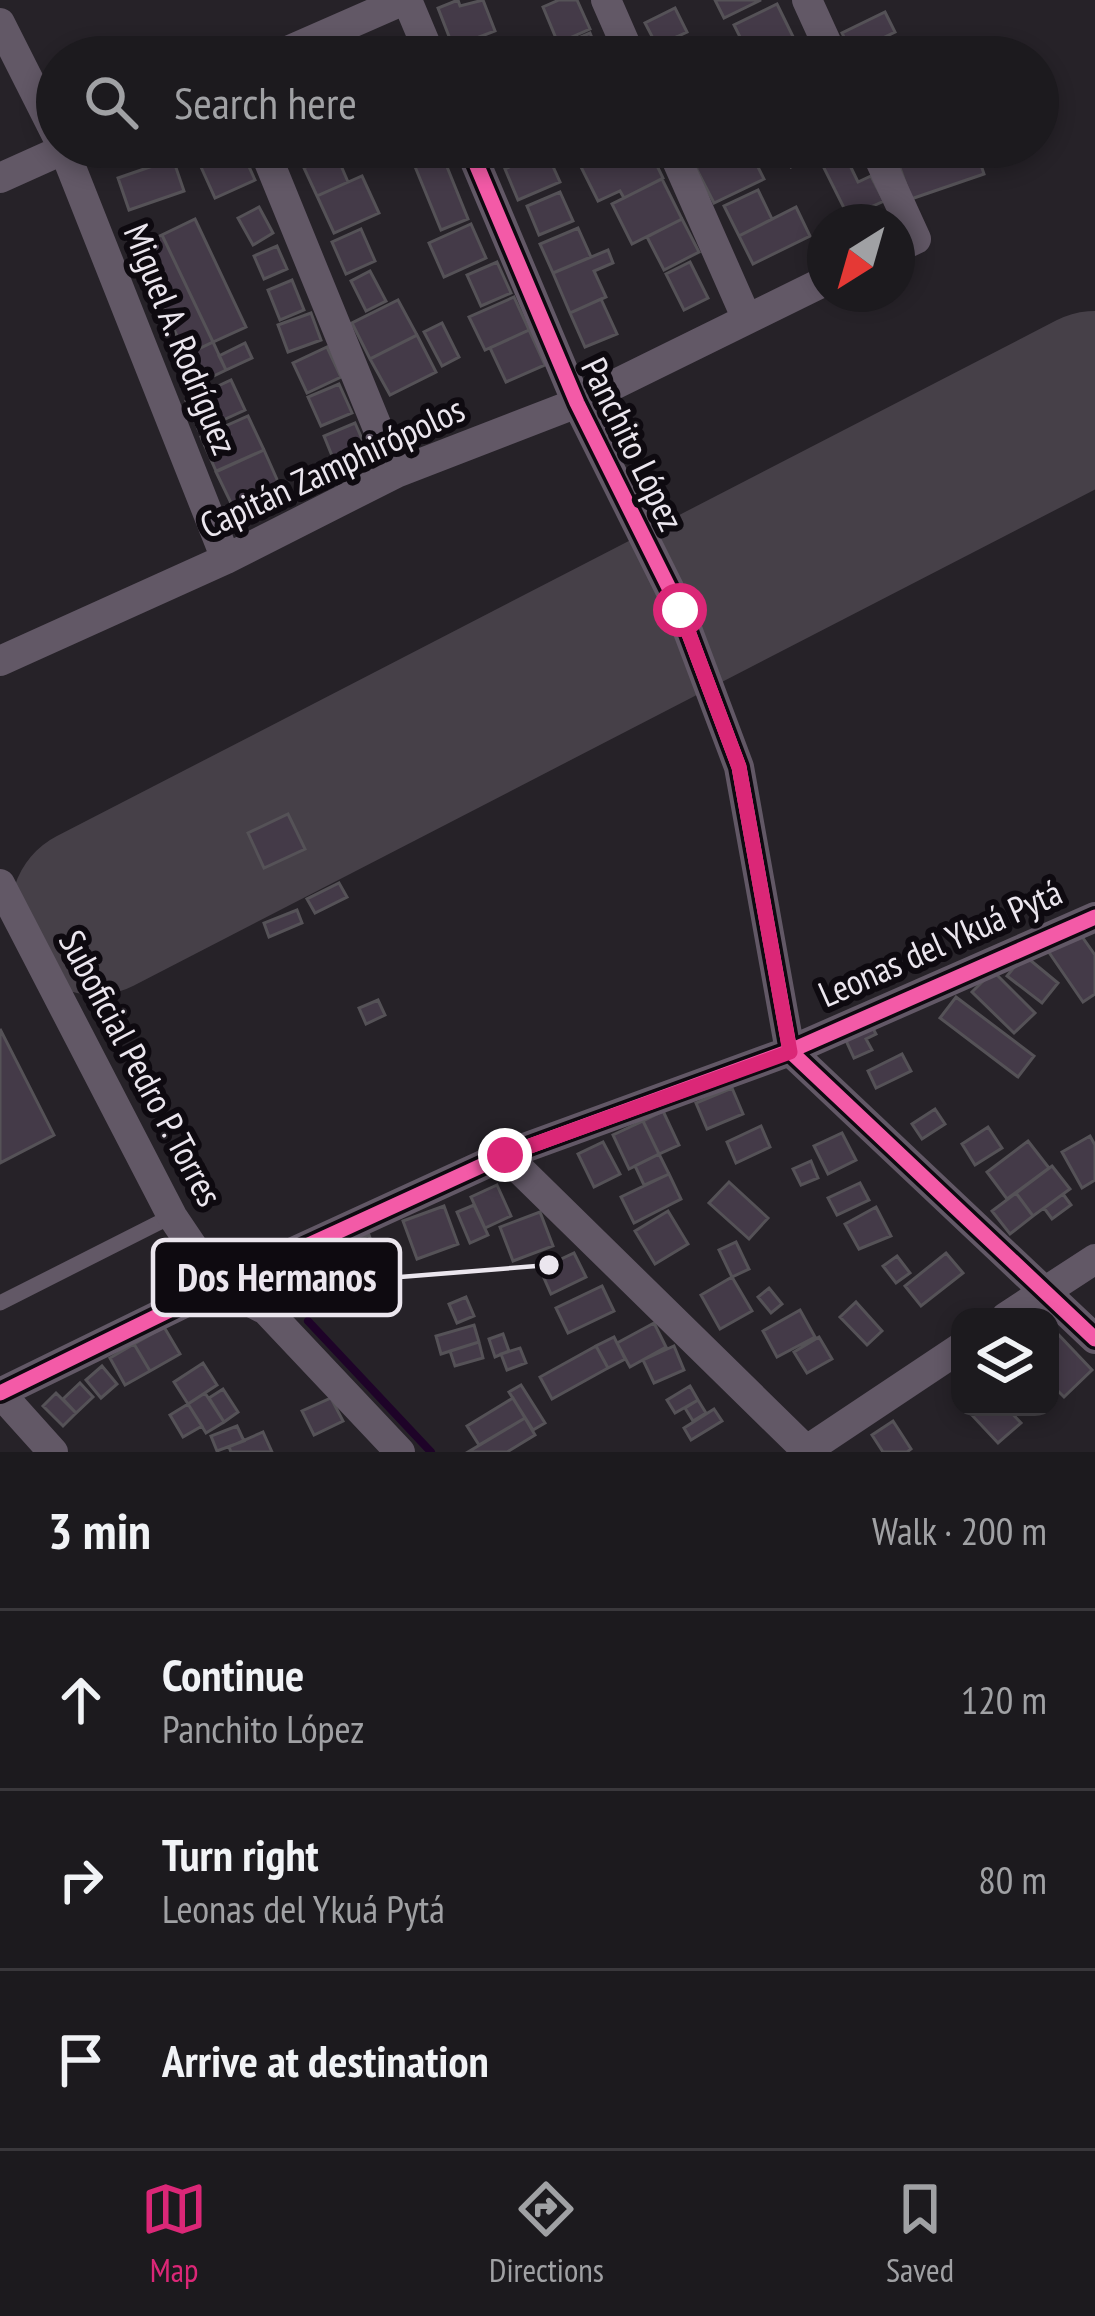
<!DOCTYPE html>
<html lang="en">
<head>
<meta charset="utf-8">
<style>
  body { margin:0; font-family:"PT Sans Narrow",sans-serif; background:#252327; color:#f1f3f6 }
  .controls { position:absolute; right:36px; bottom:36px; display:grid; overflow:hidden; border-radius:24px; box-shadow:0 6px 18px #0003 }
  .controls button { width:108px; height:108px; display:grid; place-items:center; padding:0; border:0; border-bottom:3px solid #3a383c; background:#1c1a1e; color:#f1f3f6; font:60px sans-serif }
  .compass { position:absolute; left:807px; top:204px; width:108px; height:108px; border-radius:50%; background:#1c1a1e; box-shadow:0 6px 18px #0003; rotate:217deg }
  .stop { position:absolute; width:36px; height:36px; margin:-27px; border:9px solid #db2777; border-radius:50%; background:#fff }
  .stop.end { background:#db2777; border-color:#fff; box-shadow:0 3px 12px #0008 }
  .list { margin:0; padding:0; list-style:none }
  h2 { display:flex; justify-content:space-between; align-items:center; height:156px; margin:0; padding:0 48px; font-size:51px }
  h2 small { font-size:39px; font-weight:400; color:#a0a1a4 }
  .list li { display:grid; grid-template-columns:78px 1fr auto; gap:36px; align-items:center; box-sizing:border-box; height:180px; padding:0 48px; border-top:3px solid #3a383c }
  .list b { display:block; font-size:45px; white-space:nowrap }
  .list p { margin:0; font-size:39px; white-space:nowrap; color:#a0a1a4 }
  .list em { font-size:39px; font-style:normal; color:#a0a1a4 }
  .icon { flex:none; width:66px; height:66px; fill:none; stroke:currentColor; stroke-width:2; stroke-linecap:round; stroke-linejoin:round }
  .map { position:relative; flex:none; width:1095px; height:1452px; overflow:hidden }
  .search { position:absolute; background:#1c1a1e; box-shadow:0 6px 18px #0003; left:36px; right:36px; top:36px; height:132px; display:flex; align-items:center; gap:30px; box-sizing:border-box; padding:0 42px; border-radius:66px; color:#a0a1a4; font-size:45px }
  .sheet { height:696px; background:#1c1a1e }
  nav { display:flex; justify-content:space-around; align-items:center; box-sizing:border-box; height:168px; border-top:3px solid #3a383c; background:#1c1a1e; font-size:33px; color:#a0a1a4 }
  nav a { display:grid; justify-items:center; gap:6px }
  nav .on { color:#db2777 }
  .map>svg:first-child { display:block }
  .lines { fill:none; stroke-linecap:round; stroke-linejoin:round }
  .stream { stroke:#1e0328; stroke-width:8 }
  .runway { stroke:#464048; stroke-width:168 }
  .building { fill:#443a48; stroke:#555257; stroke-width:3 }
  .lane { stroke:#625866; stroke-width:15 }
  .street { stroke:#625866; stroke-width:30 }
  .cycleway-casing { stroke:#0e0a10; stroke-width:22 }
  .cycleway { stroke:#f35aa7; stroke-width:15 }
  .route { stroke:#db2777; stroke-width:15 }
  .labels { text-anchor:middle; stroke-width:12; stroke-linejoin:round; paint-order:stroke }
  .street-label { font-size:36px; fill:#ebe6ee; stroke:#0e0a10 }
  .leader { fill:none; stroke:#ebe6ee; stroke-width:4.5 }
  .callout-dot { fill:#ebe6ee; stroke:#0e0a10; stroke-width:4.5 }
  .callout { fill:#0e0a10; stroke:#ebe6ee; stroke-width:4.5 }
  .callout-label { font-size:39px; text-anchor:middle; font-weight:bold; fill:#ebe6ee }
</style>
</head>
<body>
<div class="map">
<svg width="1095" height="1452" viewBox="0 0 1095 1452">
  <rect width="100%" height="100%" fill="#262228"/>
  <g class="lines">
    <path class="stream" d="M308 1321 431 1452"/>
    <path class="runway" d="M95 911 1095 395"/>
  </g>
  <path class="building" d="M458 0 460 6 483 0 495 31 474 39 476 45 488 41 495 57H457L438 8Z
    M559 0H577L590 29 558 43 543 7Z
    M715 0H761L724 18Z
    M777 4 803 57H750L734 25Z
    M675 8 687 32 657 46 645 23Z
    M885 12 895 32 852 53 842 33Z
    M590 33 600 57H540L539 55Z
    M676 37 681 48 698 39 707 57H641Z
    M393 39 400 57H360L358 53Z
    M192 147H240L255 180 215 198Z
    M294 147H331L300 160Z
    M407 147H439L468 219 441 230Z
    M499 147H522L525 154 506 162Z
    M571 147H648L663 178 624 198 620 191 598 201Z
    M686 147H737L696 168Z
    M737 147H748L764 179 714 203 696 168Z
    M781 147H831L791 167Z
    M952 147H975L984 174 911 199 899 165Z
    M546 151 560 182 518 200 505 169Z
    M843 151 858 182 871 176 884 201 871 207 876 217 867 222H851L821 162Z
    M336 154 348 182 317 196 304 168Z
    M173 159 184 191 129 210 118 178Z
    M362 176 379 213 334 233 317 196Z
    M662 179 682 219 632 244 612 204Z
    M758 190 772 219 739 236 724 206Z
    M560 192 573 221 539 235 527 206Z
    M259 207 273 233 253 245 238 218Z
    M796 207 810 236 753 264 739 236Z
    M195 219 246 327 213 342 162 235Z
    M682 219 699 252 664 270 647 237Z
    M471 224 486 258 444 277 429 243Z
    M578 228 591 257 553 273 540 244Z
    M361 229 375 261 346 274 332 242Z
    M162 235 213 342 186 355 135 247Z
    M277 246 287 269 264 279 254 256Z
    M608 250 613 263 594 271 606 297 570 313 553 273Z
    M497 262 511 293 481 306 467 275Z
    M690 262 708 298 684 310 666 274Z
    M370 271 386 301 366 311 351 281Z
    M292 280 304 310 280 320 268 290Z
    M514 297 529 330 485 350 469 317Z
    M601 299 617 334 585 347 570 313Z
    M398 300 417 335 370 359 352 323Z
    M311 313 321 340 288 352 278 325Z
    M442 323 459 357 442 366 424 332Z
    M529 330 545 365 506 382 490 348Z
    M417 335 436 372 390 395 370 359Z
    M213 342 226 370 199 383 186 355Z
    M245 343 252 358 226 370 219 356Z
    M327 347 341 377 307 393 293 363Z
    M231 380 245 410 199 431 186 401Z
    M339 384 352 413 321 426 308 397Z
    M248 416 264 450 216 471 201 437Z
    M355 423 369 455 337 468 324 436Z
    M264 450 279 484 232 505 216 472Z
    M288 814 305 849 264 868 248 833Z
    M339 883 347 897 315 913 307 899Z
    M297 910 302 923 269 937 264 923Z
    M1078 931 1095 955V994L1083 1002 1048 951Z
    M1024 955 1058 983 1042 1003 1007 976Z
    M993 971 1035 1013 1014 1033 972 992Z
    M956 997 1034 1056 1018 1077 940 1018Z
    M378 1000 385 1015 366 1024 359 1008Z
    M869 1021 876 1034 866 1039 872 1050 854 1058 843 1034Z
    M0 1029 54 1135 0 1163Z
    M902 1054 911 1071 876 1088 868 1071Z
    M732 1088 743 1114 707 1129 696 1103Z
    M935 1109 945 1124 922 1139 912 1124Z
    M663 1111 679 1145 659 1154 643 1121Z
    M643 1121 659 1154 629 1169 613 1135Z
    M761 1126 770 1147 736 1163 727 1142Z
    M988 1127 1002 1148 975 1165 962 1144Z
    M842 1133 856 1160 828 1174 814 1146Z
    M1090 1136 1095 1145V1180L1082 1188 1062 1152Z
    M1028 1141 1049 1168 1007 1199 987 1172Z
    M603 1142 620 1174 594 1187 578 1154Z
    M659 1154 669 1174 644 1185 635 1166Z
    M811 1161 818 1178 801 1185 793 1169Z
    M1052 1166 1070 1189 1033 1216 1016 1193Z
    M669 1174 681 1199 634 1223 621 1197Z
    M729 1182 768 1218 749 1239 709 1203Z
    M860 1183 869 1200 837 1215 828 1198Z
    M497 1185 511 1216 485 1228 471 1197Z
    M1016 1193 1033 1216 1010 1234 992 1211Z
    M1063 1194 1071 1205 1052 1219 1044 1208Z
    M474 1205 488 1235 470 1243 457 1212Z
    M444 1206 458 1244 417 1259 403 1221Z
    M876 1207 891 1236 859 1249 845 1224Z
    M668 1211 688 1244 655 1264 635 1231Z
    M540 1212 553 1246 513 1261 500 1227Z
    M369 1235 377 1258 339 1271 332 1247Z
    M736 1242 749 1269 732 1277 719 1250Z
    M574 1253 586 1277 551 1294 540 1269Z
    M946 1253 963 1273 921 1306 905 1286Z
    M897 1256 910 1273 896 1283 883 1266Z
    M732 1277 752 1311 720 1329 701 1295Z
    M602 1286 614 1311 568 1333 556 1308Z
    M769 1288 782 1304 771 1313 758 1297Z
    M466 1297 474 1316 457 1323 449 1304Z
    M856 1302 882 1331 867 1345 840 1317Z
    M800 1310 815 1337 777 1357 763 1331Z
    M654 1323 666 1347 630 1367 617 1343Z
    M474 1325 479 1342 441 1354 436 1336Z
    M164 1327 180 1354 150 1371 134 1344Z
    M1056 1332 1092 1370 1064 1397 1050 1383V1338Z
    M503 1334 509 1351 495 1357 489 1339Z
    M614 1337 625 1359 608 1368 596 1346Z
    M819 1337 832 1359 807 1373 794 1352Z
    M479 1342 483 1358 455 1366 450 1351Z
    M134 1344 150 1371 125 1385 110 1358Z
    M596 1346 608 1368 552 1399 540 1377Z
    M674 1346 684 1370 654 1383 643 1360Z
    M520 1348 526 1363 507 1370 501 1354Z
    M203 1363 217 1385 188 1404 174 1382Z
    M102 1366 117 1384 101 1398 86 1380Z
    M80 1383 93 1397 76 1413 63 1399Z
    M521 1385 545 1423 533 1430 509 1392Z
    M690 1386 698 1400 675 1413 667 1400Z
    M223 1389 238 1412 224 1422 209 1398Z
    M56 1393 76 1413 63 1426 43 1406Z
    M205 1393 224 1422 206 1433 188 1404Z
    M331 1398 343 1421 314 1435 302 1411Z
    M513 1398 525 1418 479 1445 467 1426Z
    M698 1400 706 1413 693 1421 685 1408Z
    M188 1404 202 1426 183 1437 170 1415Z
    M975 1407H1006L1021 1423 998 1443 969 1412Z
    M714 1409 722 1421 691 1440 684 1428Z
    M525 1418 535 1435 507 1452H468Z
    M893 1421 911 1449 907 1452H883L872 1435Z
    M237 1426 244 1441 217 1451 211 1436Z
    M263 1432 272 1452H231L229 1447Z"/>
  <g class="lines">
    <path class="lane" d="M0 1303 172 1216"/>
    <path class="street" d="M407 0 431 57
      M606 0 631 57
      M807 0 833 57
      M0 23 57 136
      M274 57 404 0
      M63 147 226 559
      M263 147 396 473
      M469 147 577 403 680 610 739 767 790 1051 1095 1339
      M671 147 746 317
      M874 147 916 239 897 248
      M0 178 69 147
      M0 661 226 559 396 473 577 403 825 281
      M0 884 172 1216 219 1286 266 1310 400 1452
      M505 1155 808 1452
      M1006 1317 1095 1259
      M0 1393 219 1286 505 1155 790 1051 1095 917
      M0 1393 53 1452
      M804 1452 960 1348"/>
    <defs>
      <path id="cycleway" d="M469 147 577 403 680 610 739 767 790 1051 1095 1339
        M0 1393 219 1286 505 1155 790 1051 1095 917"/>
    </defs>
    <use href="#cycleway" class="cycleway-casing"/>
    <use href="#cycleway" class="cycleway"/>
  </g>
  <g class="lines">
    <path class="route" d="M505 1155 790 1052 739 767 680 610"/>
  </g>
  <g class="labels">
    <g class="street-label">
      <text transform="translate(181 339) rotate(68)" y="13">Miguel A. Rodríguez</text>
      <text transform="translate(633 444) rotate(64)" y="13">Panchito López</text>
      <text transform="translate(332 467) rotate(-25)" y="13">Capitán Zamphirópolos</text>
      <text transform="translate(940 943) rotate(-24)" y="13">Leonas del Ykuá Pytá</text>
      <text transform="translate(141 1068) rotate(62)" y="13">Suboficial Pedro P. Torres</text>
    </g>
  </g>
  <path class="leader" d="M549 1265L400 1277"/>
  <circle class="callout-dot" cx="549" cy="1265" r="12"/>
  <rect class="callout" x="153" y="1240" width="247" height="75" rx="12"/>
  <g class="callout-label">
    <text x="277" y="1291">Dos Hermanos</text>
  </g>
</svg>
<div class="controls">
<button><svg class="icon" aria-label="layers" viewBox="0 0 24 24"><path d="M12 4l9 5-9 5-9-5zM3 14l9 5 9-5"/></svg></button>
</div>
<svg class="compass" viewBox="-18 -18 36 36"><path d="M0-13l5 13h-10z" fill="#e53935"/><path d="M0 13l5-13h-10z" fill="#a0a1a4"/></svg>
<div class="stop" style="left:680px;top:610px"></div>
<div class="stop end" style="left:505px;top:1155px"></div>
<div class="search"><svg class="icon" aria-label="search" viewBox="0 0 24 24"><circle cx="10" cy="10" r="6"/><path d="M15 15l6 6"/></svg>Search here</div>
</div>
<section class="sheet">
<h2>3 min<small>Walk · 200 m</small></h2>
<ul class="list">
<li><svg class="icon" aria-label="ahead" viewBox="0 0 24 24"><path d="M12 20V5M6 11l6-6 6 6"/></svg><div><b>Continue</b><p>Panchito López</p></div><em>120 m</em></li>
<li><svg class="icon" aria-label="right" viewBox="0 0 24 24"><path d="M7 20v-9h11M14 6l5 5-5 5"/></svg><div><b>Turn right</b><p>Leonas del Ykuá Pytá</p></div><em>80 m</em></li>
<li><svg class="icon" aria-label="arrive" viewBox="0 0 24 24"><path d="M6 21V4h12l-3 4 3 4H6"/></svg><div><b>Arrive at destination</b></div></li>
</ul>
</section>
<nav>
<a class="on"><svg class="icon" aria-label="map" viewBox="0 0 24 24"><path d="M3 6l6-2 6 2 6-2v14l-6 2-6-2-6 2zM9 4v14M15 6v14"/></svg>Map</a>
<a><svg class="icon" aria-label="directions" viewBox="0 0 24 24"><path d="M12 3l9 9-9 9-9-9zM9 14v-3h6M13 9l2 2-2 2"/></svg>Directions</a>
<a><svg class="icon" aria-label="saved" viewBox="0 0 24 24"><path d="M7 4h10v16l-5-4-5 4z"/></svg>Saved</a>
</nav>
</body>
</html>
